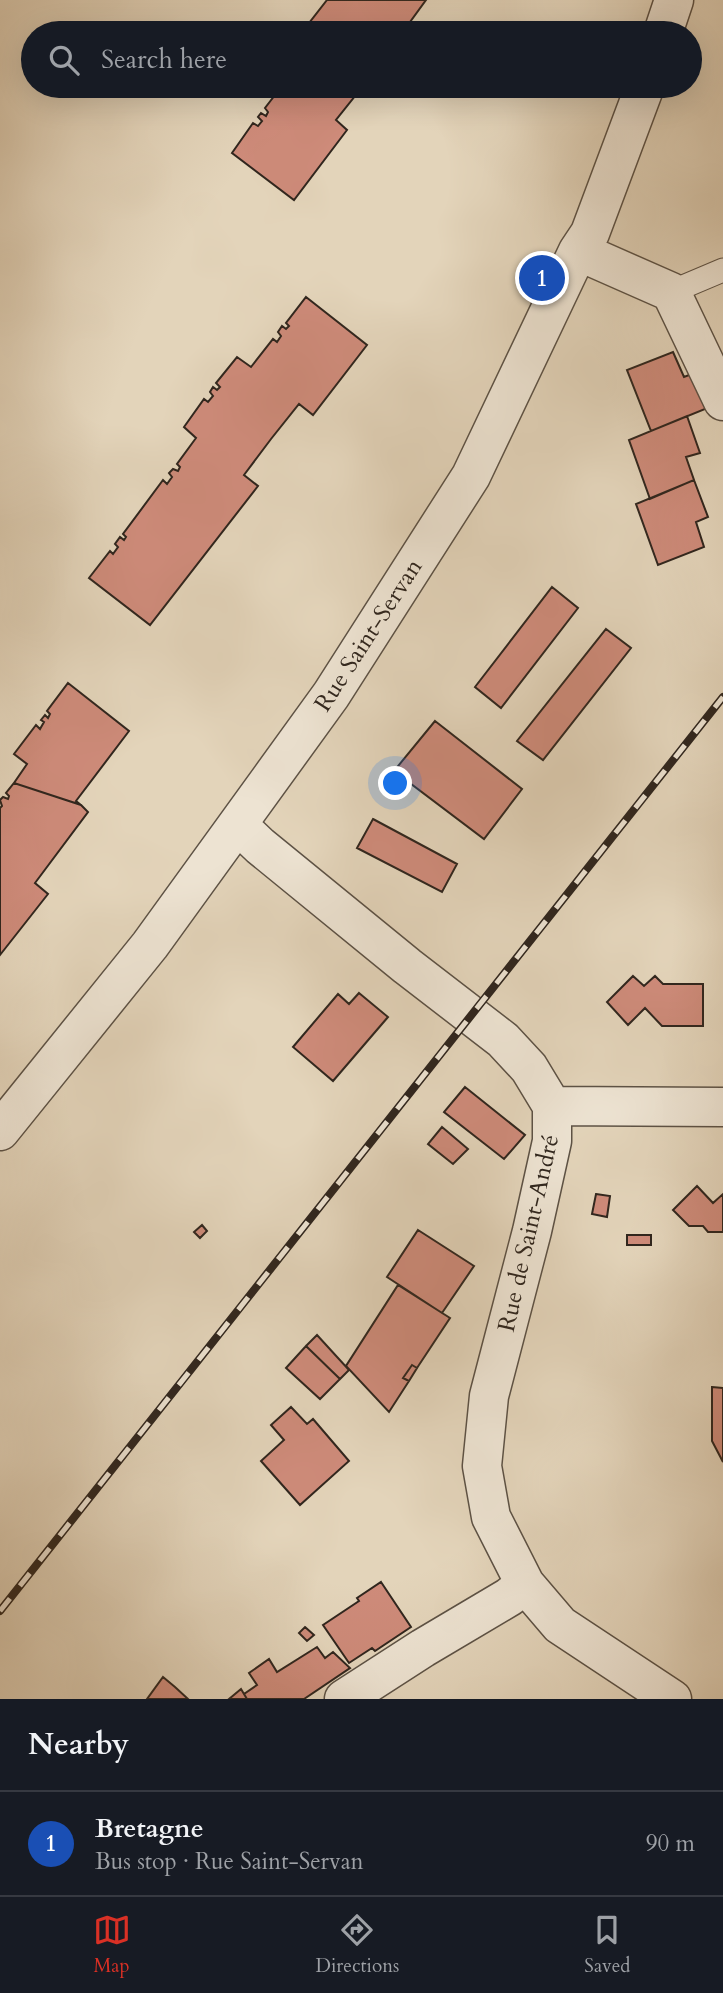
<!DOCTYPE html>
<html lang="en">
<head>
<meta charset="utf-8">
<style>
  body { margin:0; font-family:Cardo,serif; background:#242831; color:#f1f3f6 }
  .you { position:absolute; left:396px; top:784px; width:24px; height:24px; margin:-18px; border:5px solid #fff; border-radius:50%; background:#1a73e8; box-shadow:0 0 0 10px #1a73e833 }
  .badge { display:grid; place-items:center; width:46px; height:46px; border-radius:50%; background:#d93025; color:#fff; font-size:23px; font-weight:700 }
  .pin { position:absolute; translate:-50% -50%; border:4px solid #fff; box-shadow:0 2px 7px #0006 }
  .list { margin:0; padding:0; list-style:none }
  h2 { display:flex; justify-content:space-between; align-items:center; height:91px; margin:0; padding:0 28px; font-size:30px }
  h2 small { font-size:23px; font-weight:400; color:#9ea1a6 }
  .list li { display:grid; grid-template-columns:46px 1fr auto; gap:21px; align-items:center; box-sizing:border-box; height:105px; padding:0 28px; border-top:2px solid #363941 }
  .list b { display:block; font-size:26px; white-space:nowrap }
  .list p { margin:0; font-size:23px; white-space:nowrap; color:#9ea1a6 }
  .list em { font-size:23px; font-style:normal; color:#9ea1a6 }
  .icon { flex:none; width:38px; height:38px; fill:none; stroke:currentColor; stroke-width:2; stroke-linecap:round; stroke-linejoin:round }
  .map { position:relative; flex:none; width:723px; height:1699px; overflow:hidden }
  .search { position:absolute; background:#171b24; box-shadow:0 7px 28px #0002; left:21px; right:21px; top:21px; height:77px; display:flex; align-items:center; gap:18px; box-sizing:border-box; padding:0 24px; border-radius:38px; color:#9ea1a6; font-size:26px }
  .sheet { height:196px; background:#171b24 }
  nav { display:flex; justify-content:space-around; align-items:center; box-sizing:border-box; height:98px; border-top:2px solid #363941; background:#171b24; font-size:19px; color:#9ea1a6 }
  nav a { display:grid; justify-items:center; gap:4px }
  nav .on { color:#d93025 }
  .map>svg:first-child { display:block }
  .building { fill:#ce8b7a; stroke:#30261e; stroke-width:2 }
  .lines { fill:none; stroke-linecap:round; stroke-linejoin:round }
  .service-casing { stroke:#5d5245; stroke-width:25 }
  .minor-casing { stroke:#5d5245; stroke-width:41 }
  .service { stroke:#ede3d2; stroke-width:23 }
  .minor { stroke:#ede3d2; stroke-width:38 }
  .rail-casing { stroke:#30261e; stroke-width:8 }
  .rail { stroke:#ede3d2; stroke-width:5; stroke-dasharray:16; stroke-linecap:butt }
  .labels { text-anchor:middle; stroke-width:6; stroke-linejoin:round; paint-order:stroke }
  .street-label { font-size:24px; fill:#30261e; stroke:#ede3d2 }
</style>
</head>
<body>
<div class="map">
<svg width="723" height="1699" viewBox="0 0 723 1699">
  <rect width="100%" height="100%" fill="#e3d4ba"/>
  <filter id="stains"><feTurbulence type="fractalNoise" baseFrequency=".00286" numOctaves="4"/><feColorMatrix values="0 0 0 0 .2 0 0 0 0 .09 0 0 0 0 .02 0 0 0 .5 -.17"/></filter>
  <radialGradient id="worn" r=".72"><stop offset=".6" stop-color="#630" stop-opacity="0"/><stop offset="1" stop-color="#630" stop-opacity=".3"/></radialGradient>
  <path class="building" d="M327 0H426L402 33H306L309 30 306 27Z
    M282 86H363L336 120 347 130 294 200 232 153 253 123 258 126 262 121 258 117 261 113 266 116 268 112 265 108Z
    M306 297 367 345 313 415 299 404 271 439 244 475 258 486 150 625 89 578 110 551 113 554 118 547 115 544 120 537 124 540 126 537 123 534 163 480 167 484 172 477 169 473 173 469 178 471 180 467 177 464 196 438 184 427 204 399 208 402 213 396 210 392 213 387 217 390 220 387 216 383 237 357 251 367 273 339 277 342 281 336 278 332 282 326 286 329 289 326 286 323Z
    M673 352 684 377 697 372 710 407 651 431 627 370Z
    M687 416 700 453 686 457 694 480 650 499 629 440Z
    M694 480 708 517 696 522 704 547 658 565 636 504Z
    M552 587 578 608 501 708 475 687Z
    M606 629 631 648 543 760 517 741Z
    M68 683 129 731 76 801 81 805 14 783 27 764 14 754 36 725 40 729 44 722 41 720 45 715 48 718 50 714 47 711Z
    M435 721 522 789 484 839 394 771Z
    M14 783 81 805 88 812 35 883 48 894 0 955V808L2 806 0 800 3 797 8 799 9 796 6 793Z
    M373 819 457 864 442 892 357 848Z
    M633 976 644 986 655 976 663 984H703V1026H662L645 1008 628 1025 607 1002Z
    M359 993 388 1017 333 1081 293 1047 338 994 349 1004Z
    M465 1087 525 1135 504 1159 444 1112Z
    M442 1127 468 1149 453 1164 428 1144Z
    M697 1186 713 1203 723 1194V1232H708L703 1226H689L673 1210Z
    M596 1194 610 1196 607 1217 592 1214Z
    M202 1225 207 1231 200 1238 194 1232Z
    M418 1230 474 1266 442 1313 387 1277Z
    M627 1235H651V1245H627Z
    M398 1285 450 1318 417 1368 412 1365 403 1378 409 1381 389 1412 346 1366Z
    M317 1335 349 1370 340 1379 306 1346Z
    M306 1346 340 1379 320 1399 286 1368Z
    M412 1365 417 1368 409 1381 403 1378Z
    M712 1387 723 1388V1462L712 1441Z
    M291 1407 307 1424 313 1419 349 1461 300 1505 261 1461 284 1440 271 1425Z
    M381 1582 411 1627 375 1651 372 1648 349 1663 323 1625 359 1601 357 1598Z
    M305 1627 314 1635 307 1641 299 1633Z
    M317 1647 325 1658 333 1652 350 1668 304 1699H247L244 1694 257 1685 249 1673 269 1659 277 1672Z
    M163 1677 175 1687 188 1699H147Z
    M241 1689 247 1699H229Z"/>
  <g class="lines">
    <defs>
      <path id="service" d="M671 292 723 270"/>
      <path id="minor" d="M663 33 674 0
        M578 251 671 292 723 401
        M238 825 260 846 407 966 503 1040 529 1068 552 1106V1141L532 1231 489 1396 482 1466 491 1517 525 1584 560 1625 672 1699
        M552 1106 723 1107
        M0 1131 150 945 331 695 471 476 578 251 590 233 645 86
        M344 1699 423 1648 509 1597 525 1584"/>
    </defs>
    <use href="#service" class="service-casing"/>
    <use href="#minor" class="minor-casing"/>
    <use href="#service" class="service"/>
    <use href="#minor" class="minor"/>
    <defs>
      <path id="rail" d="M0 1611 723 697"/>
    </defs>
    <use href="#rail" class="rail-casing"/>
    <use href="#rail" class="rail"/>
  </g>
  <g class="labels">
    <g class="street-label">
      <text transform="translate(368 635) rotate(-57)" y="8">Rue Saint-Servan</text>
      <text transform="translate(528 1233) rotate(-77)" y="8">Rue de Saint-André</text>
    </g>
  </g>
  <rect width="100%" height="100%" filter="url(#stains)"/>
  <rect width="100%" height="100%" fill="url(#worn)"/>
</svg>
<div class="you"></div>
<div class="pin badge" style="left:542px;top:278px;background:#1a4fb4">1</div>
<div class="search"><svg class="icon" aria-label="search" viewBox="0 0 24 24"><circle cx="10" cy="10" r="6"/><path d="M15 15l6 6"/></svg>Search here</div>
</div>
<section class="sheet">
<h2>Nearby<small></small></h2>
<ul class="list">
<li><span class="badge" style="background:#1a4fb4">1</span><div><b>Bretagne</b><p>Bus stop · Rue Saint-Servan</p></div><em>90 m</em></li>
</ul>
</section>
<nav>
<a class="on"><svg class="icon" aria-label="map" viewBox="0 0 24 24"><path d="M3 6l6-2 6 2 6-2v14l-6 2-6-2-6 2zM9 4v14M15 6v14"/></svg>Map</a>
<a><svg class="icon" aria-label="directions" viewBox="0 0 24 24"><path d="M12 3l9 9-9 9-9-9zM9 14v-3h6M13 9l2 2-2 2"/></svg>Directions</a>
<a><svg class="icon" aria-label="saved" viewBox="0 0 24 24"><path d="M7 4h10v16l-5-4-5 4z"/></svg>Saved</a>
</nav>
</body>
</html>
